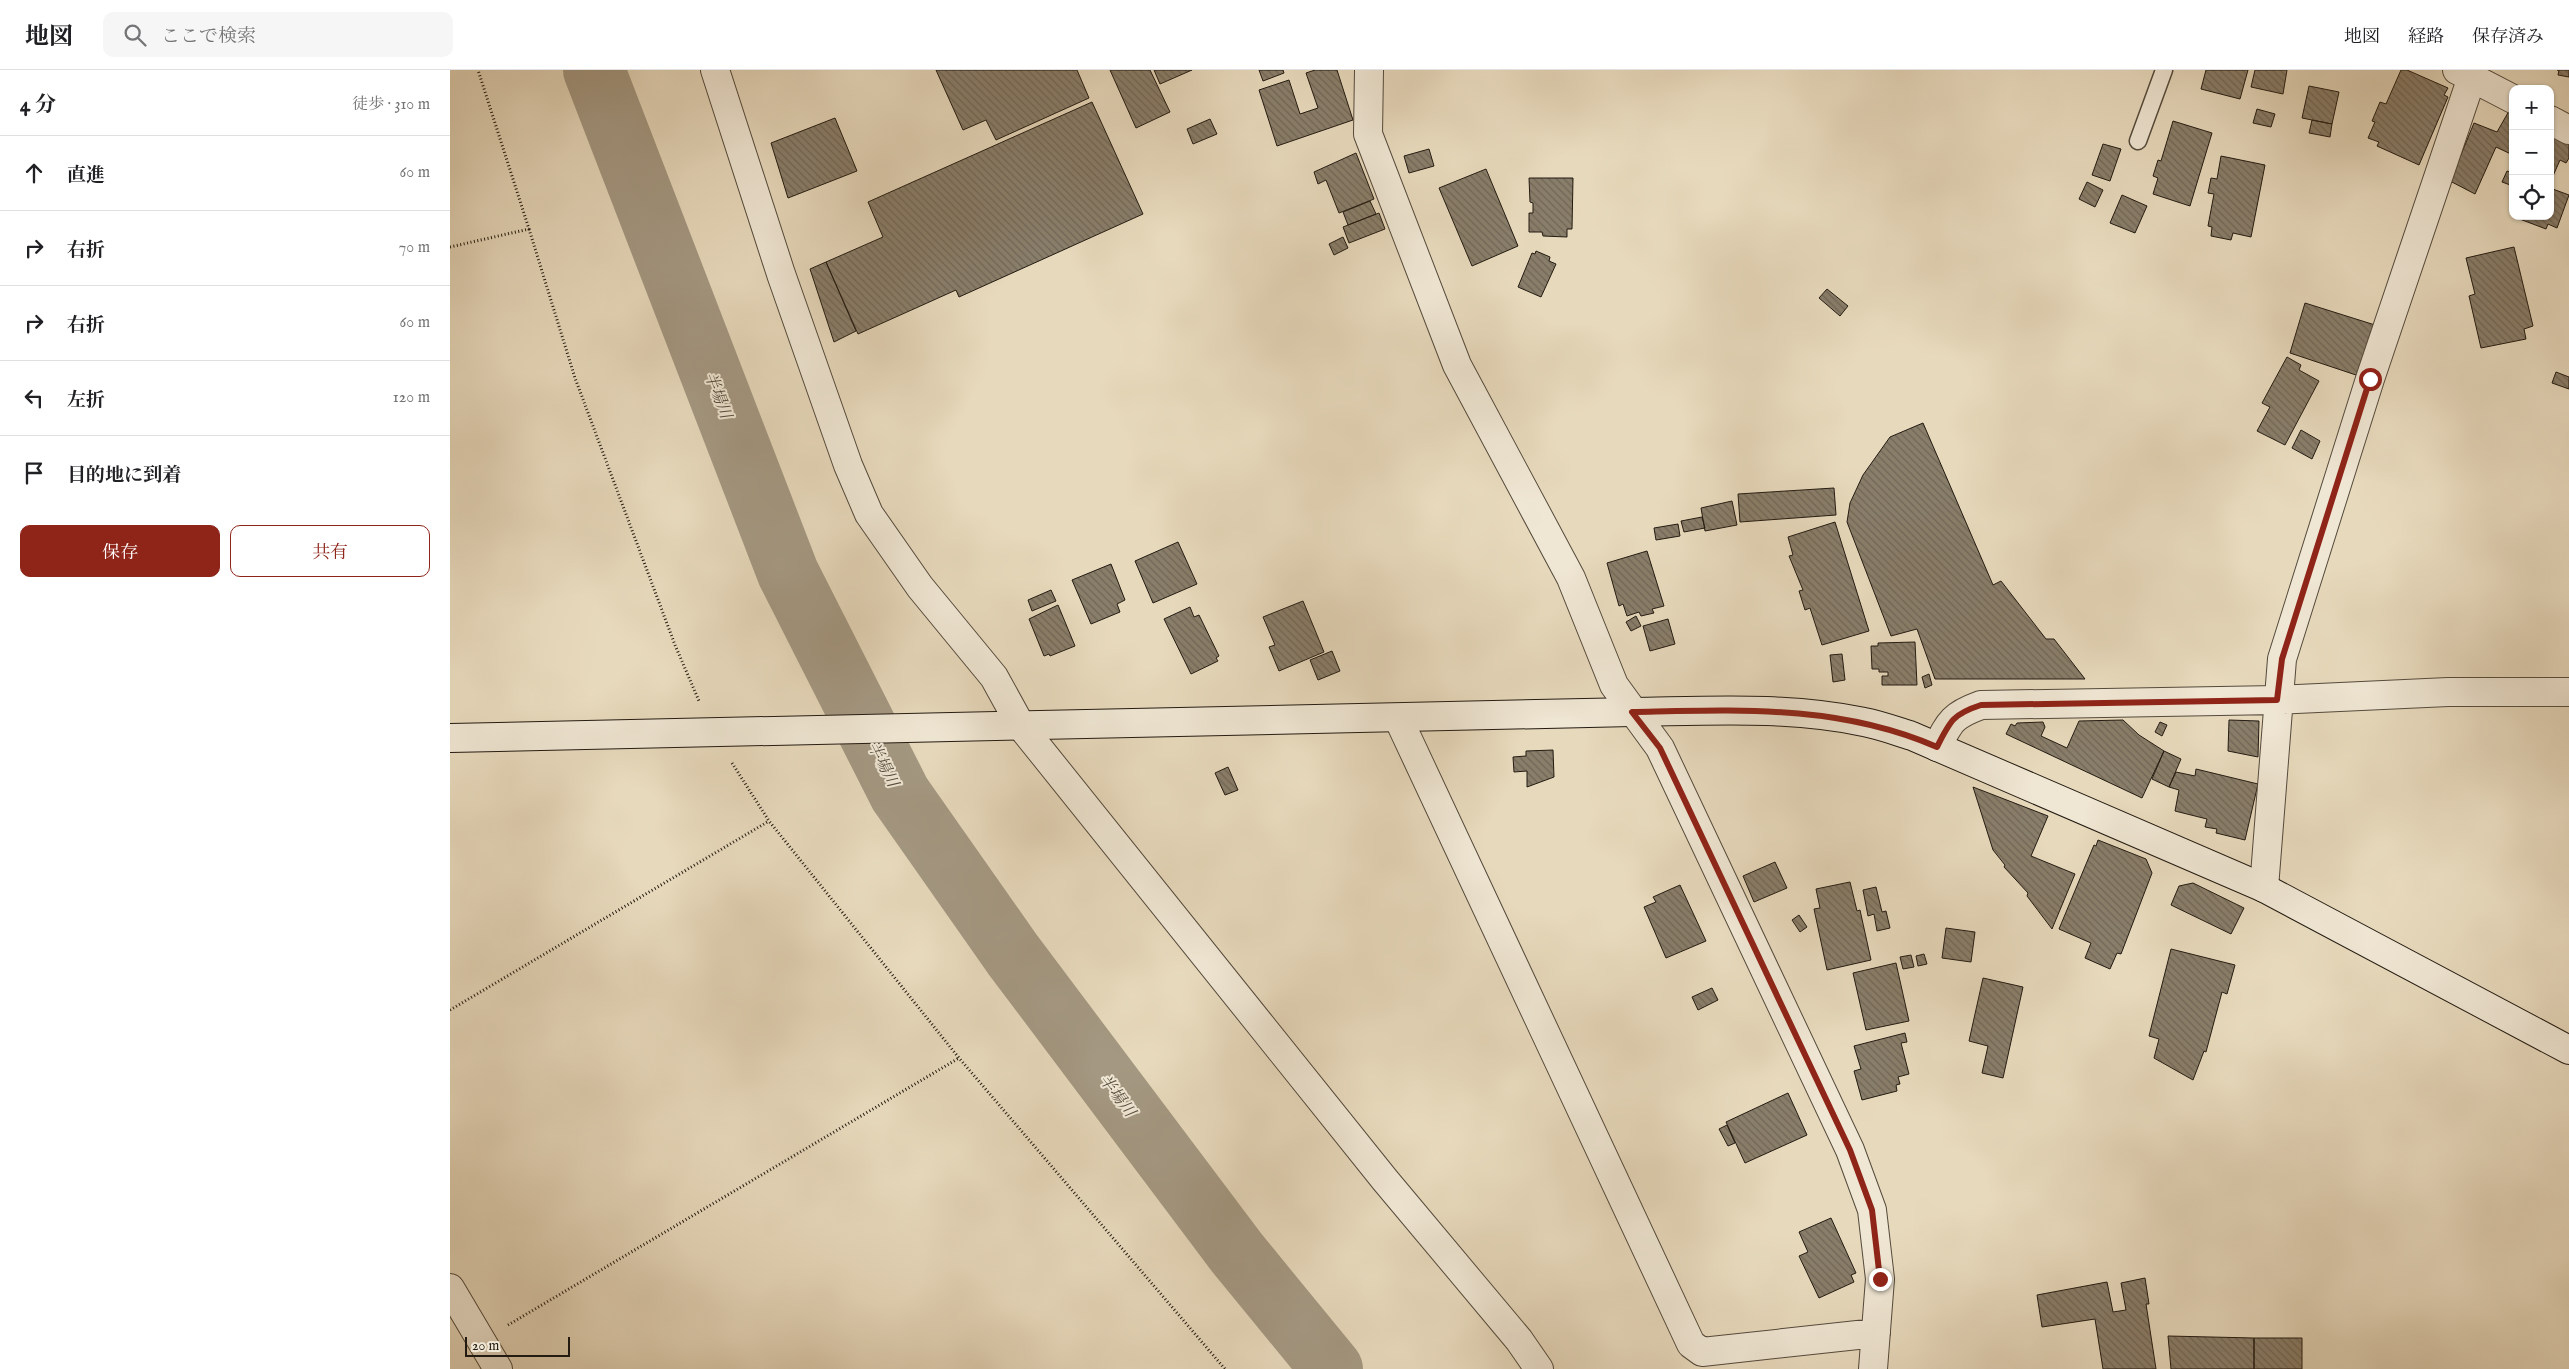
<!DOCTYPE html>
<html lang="ja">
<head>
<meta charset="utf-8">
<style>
  body { margin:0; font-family:"IM FELL English","Noto Serif JP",serif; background:#f6f6f6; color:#202124 }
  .controls { position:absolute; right:15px; top:15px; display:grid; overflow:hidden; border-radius:10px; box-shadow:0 1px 4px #0004 }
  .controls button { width:45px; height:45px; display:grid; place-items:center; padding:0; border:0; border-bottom:1px solid #e0e0e0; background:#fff; color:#202124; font:25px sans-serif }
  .scale { position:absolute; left:15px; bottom:12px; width:105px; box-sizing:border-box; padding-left:5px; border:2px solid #231b12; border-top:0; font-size:14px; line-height:18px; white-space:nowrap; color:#231b12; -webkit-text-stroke:4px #efe6d3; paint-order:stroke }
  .stop { position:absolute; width:15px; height:15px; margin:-11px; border:4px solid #8f2418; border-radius:50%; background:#fff }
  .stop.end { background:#8f2418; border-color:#fff; box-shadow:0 1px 5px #0008 }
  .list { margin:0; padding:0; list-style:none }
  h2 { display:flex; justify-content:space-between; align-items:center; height:65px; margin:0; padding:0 20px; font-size:21px }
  h2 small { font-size:16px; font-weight:400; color:#757577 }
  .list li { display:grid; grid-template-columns:32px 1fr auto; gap:15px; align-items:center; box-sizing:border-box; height:75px; padding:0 20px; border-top:1px solid #e0e0e0 }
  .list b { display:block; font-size:19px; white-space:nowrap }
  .list em { font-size:16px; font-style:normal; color:#757577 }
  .actions { display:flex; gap:10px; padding:15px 20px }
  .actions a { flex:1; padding:11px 0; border:1px solid #8f2418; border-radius:10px; text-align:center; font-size:18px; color:#8f2418 }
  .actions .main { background:#8f2418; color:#fff }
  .icon { flex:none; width:28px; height:28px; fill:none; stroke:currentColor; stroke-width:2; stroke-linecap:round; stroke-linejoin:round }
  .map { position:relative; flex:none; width:2119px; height:1299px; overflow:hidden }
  header { display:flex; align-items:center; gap:30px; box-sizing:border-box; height:70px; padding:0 25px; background:#fff; border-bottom:1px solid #e0e0e0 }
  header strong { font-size:24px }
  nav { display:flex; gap:28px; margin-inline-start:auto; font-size:18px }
  .search { width:350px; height:45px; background:#f6f6f6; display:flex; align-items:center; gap:12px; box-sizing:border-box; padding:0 18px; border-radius:10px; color:#757577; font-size:19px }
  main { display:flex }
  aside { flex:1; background:#fff }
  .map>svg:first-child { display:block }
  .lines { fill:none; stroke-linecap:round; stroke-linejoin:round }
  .river { stroke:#a49882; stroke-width:62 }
  .building { fill:url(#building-back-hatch); stroke:#231b12 }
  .lane-casing { stroke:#544a3c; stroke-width:19 }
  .street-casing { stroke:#544a3c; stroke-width:30 }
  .secondary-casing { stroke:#231b12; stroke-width:30 }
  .path { stroke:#231b12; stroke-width:3; stroke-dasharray:1 2.5; stroke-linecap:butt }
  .lane { stroke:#efe6d3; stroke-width:16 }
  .street { stroke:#efe6d3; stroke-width:28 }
  .secondary { stroke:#efe6d3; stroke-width:28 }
  .route { stroke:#8f2418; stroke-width:6 }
  .labels { text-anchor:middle; stroke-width:4; stroke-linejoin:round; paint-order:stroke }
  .water-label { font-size:16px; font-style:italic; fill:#574d3f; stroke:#efe6d3 }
</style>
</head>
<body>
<header>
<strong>地図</strong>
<div class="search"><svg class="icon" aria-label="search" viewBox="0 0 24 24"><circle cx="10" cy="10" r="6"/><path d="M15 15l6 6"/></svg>ここで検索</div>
<nav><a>地図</a><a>経路</a><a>保存済み</a></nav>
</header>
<main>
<aside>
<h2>4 分<small>徒歩 · 310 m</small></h2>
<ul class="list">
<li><svg class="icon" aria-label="ahead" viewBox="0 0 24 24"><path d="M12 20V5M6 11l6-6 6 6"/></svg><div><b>直進</b></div><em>60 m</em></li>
<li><svg class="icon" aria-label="right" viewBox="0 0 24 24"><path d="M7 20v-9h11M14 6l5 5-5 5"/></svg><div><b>右折</b></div><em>70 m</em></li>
<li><svg class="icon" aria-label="right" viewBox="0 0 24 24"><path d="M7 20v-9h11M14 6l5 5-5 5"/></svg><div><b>右折</b></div><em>60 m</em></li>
<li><svg class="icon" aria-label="left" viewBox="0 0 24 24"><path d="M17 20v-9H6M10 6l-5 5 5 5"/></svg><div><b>左折</b></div><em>120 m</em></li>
<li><svg class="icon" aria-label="arrive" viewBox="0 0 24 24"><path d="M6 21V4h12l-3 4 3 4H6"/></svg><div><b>目的地に到着</b></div></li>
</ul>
<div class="actions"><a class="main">保存</a><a>共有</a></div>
</aside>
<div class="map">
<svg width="2119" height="1299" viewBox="0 0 2119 1299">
  <defs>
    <pattern id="building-back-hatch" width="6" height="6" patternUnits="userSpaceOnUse" patternTransform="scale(1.25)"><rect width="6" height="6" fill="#897e6a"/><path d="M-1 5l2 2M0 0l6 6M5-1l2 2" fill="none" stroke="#706656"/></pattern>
  </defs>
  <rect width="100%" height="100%" fill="#e7d9bc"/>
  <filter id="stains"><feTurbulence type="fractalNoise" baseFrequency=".004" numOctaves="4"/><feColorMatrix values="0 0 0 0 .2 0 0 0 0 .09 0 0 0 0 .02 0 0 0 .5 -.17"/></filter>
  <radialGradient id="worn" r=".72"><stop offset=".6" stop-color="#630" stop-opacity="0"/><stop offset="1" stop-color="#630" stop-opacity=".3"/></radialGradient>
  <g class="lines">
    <path class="river" d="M144 0 338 503 450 724 563 885 787 1183 882 1299"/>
  </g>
  <path class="building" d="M486 0H627L639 28 546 70 536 50 513 60Z
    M660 0H700L720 42 686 58Z
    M704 0H742L710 14Z
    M809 0H833L834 3 813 11Z
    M865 0H887L903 50 827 76 809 20 839 10 850 44 868 38 856 3Z
    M1756 0H1798L1790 29 1751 19Z
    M1805 0H1837L1833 24 1801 17Z
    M1951 0H1957L1998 18 1994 25 1998 27 1969 95 1927 76 1929 72 1918 68 1925 52 1922 51 1930 32 1936 34Z
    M2107 0H2119V7L2108 5 2109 0Z
    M1859 16 1889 22 1882 54 1852 48Z
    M642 32 693 144 509 227 506 220 408 264 376 192 433 167 418 132Z
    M1807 39 1825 44 1821 57 1803 53Z
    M2059 41 2063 43V85L2046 77 2025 124 2000 111 2024 53 2047 62Z
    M385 48 407 101 338 128 321 73Z
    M760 49 767 64 743 74 737 59Z
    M1862 50 1882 54 1880 67 1859 63Z
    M1723 51 1762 63 1740 136 1703 124 1708 108 1703 106 1708 90 1711 91Z
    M2100 62 2119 72V88L2116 93 2110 90 2103 106 2100 105Z
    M1653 74 1671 79 1660 111 1642 105Z
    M979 79 984 96 959 103 954 86Z
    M906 83 924 129 889 143 876 110 868 114 864 102Z
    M1771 86 1815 95 1801 167 1783 163 1781 170 1761 166 1762 157 1758 156 1764 124 1758 123 1761 108 1767 109Z
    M1036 99 1068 176 1022 196 989 118Z
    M2057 101 2063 103V116L2052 112Z
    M1079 108H1123L1122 159H1117V167L1093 166 1092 162H1079V143H1083V133L1080 132Z
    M1637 112 1653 120 1645 137 1629 129Z
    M2100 118 2119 125 2107 158 2098 154 2096 159 2067 148 2100 146Z
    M1672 125 1697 136 1685 163 1660 153Z
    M920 131 926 144 898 155 893 142Z
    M929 143 935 159 899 173 893 157Z
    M893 167 898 178 884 185 879 174Z
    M2064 177 2083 256 2074 259 2076 269 2031 278 2019 226 2025 224 2016 188Z
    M1086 181 1100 187 1099 191 1106 194 1091 227 1068 217 1082 183 1085 184Z
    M376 192 406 261 384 272 360 199Z
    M1377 219 1398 236 1390 246 1369 228Z
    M1855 233 1925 255 1909 306 1840 283Z
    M1837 287 1851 295 1849 300 1869 311 1835 375 1807 361 1820 337 1812 333Z
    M2106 302 2119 307V319L2102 313Z
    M1473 353 1543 515 1551 511 1596 569H1604L1635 609H1485L1467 559 1441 566 1397 452 1400 433 1413 405 1440 367Z
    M1851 360 1870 371 1862 389 1842 378Z
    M1384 418 1386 445 1290 452 1288 424Z
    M1282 431 1287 455 1255 461 1251 438Z
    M1252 447 1255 458 1234 462 1231 451Z
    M1385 452 1419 561 1372 575 1360 538 1355 540 1349 521 1353 520 1339 486 1343 485 1338 467Z
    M1228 454 1230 466 1206 470 1204 458Z
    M728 472 747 514 703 533 685 491Z
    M1197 481 1214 536 1202 539 1204 543 1191 546 1189 542 1177 546 1173 534 1169 536 1157 493Z
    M661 494 675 530 667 534 670 542 641 554 622 510Z
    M601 520 606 531 582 541 578 530Z
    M853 531 874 582 829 601 819 577 825 575 813 547Z
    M608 535 625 576 600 586 599 584 594 586 579 549Z
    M740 537 744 547 749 545 769 586 766 588 768 591 741 604 714 549Z
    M1186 546 1191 556 1181 561 1176 552Z
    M1218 549 1225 574 1200 581 1193 556Z
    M1465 572 1467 615H1432V606H1438V602H1429V599H1422L1421 576H1428V573Z
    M882 581 890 601 868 610 860 590Z
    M1392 584 1395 610 1383 612 1380 585Z
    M1479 604 1482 615 1475 618 1472 607Z
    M1673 650 1689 665 1714 681 1692 728 1556 664 1561 654 1565 656 1567 653 1593 652 1595 657 1591 666 1617 678 1629 651Z
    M1779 650 1809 651 1808 687 1778 681Z
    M1710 652 1717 655 1712 666 1705 662Z
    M1103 680 1104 707 1077 717V701L1064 702 1063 687 1076 686V681Z
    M1714 681 1731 689 1719 717 1702 709Z
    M778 697 788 720 775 725 765 703Z
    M1746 699 1808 714 1795 770 1766 763 1767 759 1755 757 1757 749 1725 741 1729 720 1719 717 1726 702 1745 706Z
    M1523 717 1598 746 1581 786 1625 804 1602 859 1577 826 1578 823 1554 797 1555 795 1543 780Z
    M1648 770 1696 789 1702 803 1671 884 1667 883 1660 899 1635 888 1641 873 1609 859 1644 775 1646 776Z
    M1325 792 1337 818 1304 832 1293 806Z
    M1400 812 1407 841 1410 840 1421 890 1377 900 1364 839 1370 838 1366 819Z
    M1743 813 1794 838 1781 864 1721 835 1729 816Z
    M1230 815 1256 871 1216 888 1194 837 1206 832 1203 827Z
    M1426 817 1432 842 1436 841 1440 858 1427 861 1424 844 1418 846 1413 820Z
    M1349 845 1357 857 1350 862 1342 850Z
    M1496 858 1525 862 1521 892 1492 888Z
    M1721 879 1785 895 1777 924 1772 922 1756 982 1754 981 1743 1010 1704 988 1709 969 1699 966Z
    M1474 884 1477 894 1468 896 1466 886Z
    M1461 885 1464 897 1453 899 1450 887Z
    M1446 893 1459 951 1416 960 1403 903Z
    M1533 908 1573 917 1553 1008 1532 1003 1538 976 1519 971Z
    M1262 918 1268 930 1248 940 1242 927Z
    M1455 963 1457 972 1451 973 1459 1004 1448 1007 1450 1014 1446 1015 1447 1021 1412 1030 1404 1001 1411 999 1404 976Z
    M1338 1023 1357 1065 1295 1093 1276 1052Z
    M1277 1055 1285 1073 1278 1076 1269 1059Z
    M1381 1148 1406 1203 1401 1205 1404 1212 1369 1228 1349 1186 1358 1182 1349 1162Z
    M1695 1208 1699 1234H1696L1706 1299H1653L1645 1249 1592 1257 1587 1225 1657 1212 1663 1242 1676 1240 1671 1213Z
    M1718 1266 1804 1268V1299H1721Z
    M1804 1268H1852V1299H1804Z"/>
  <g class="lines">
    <defs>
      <path id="lane" d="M1688 71 1714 0"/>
      <path id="street" d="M265 0 331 204 398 395 419 444 470 517 544 607 571 656 935 1110 1069 1270 1089 1299
        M919 0 918 64 1007 295 1121 508 1164 615 1210 678 1400 1080 1422 1140 1430 1209 1423 1299
        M2007 0 2063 29
        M2100 50 2119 60
        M948 648 1241 1274 1252 1282 1426 1263
        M1487 677C1500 651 1503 645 1531 635L1827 630 1998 622H2119
        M1814 818 1832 589 1920 309 2022 7
        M0 1218 48 1299"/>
      <path id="secondary" d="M0 668 1182 642C1259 641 1338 636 1414 652 1430 655 1446 661 1462 666L1814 818 2119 980"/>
    </defs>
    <use href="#lane" class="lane-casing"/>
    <use href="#street" class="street-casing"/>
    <use href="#secondary" class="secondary-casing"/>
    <path class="path" d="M79 159 125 308 225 575 249 631
      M0 177 79 159 28 0
      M282 693 319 751 509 988 775 1299
      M0 940 319 751
      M58 1255 509 988"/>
    <use href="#lane" class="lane"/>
    <use href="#street" class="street"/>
    <use href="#secondary" class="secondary"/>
  </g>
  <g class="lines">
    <path class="route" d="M1430 1209 1422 1140 1400 1080 1210 678 1182 642C1287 640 1388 634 1487 677 1500 651 1503 644 1531 635L1827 630 1832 589 1920 309"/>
  </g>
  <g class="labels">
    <g class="water-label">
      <text transform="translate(269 325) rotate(69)" y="6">半場川</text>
      <text transform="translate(434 694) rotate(63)" y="6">半場川</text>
      <text transform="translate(668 1025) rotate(53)" y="6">半場川</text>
    </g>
  </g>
  <rect width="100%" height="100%" filter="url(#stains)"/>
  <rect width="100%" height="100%" fill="url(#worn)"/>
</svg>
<div class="controls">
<button>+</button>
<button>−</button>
<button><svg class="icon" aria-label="locate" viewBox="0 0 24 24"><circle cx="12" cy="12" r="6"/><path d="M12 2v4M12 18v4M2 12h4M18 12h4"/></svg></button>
</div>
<div class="scale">20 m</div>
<div class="stop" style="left:1920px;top:309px"></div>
<div class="stop end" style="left:1430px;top:1209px"></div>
</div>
</main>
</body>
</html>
